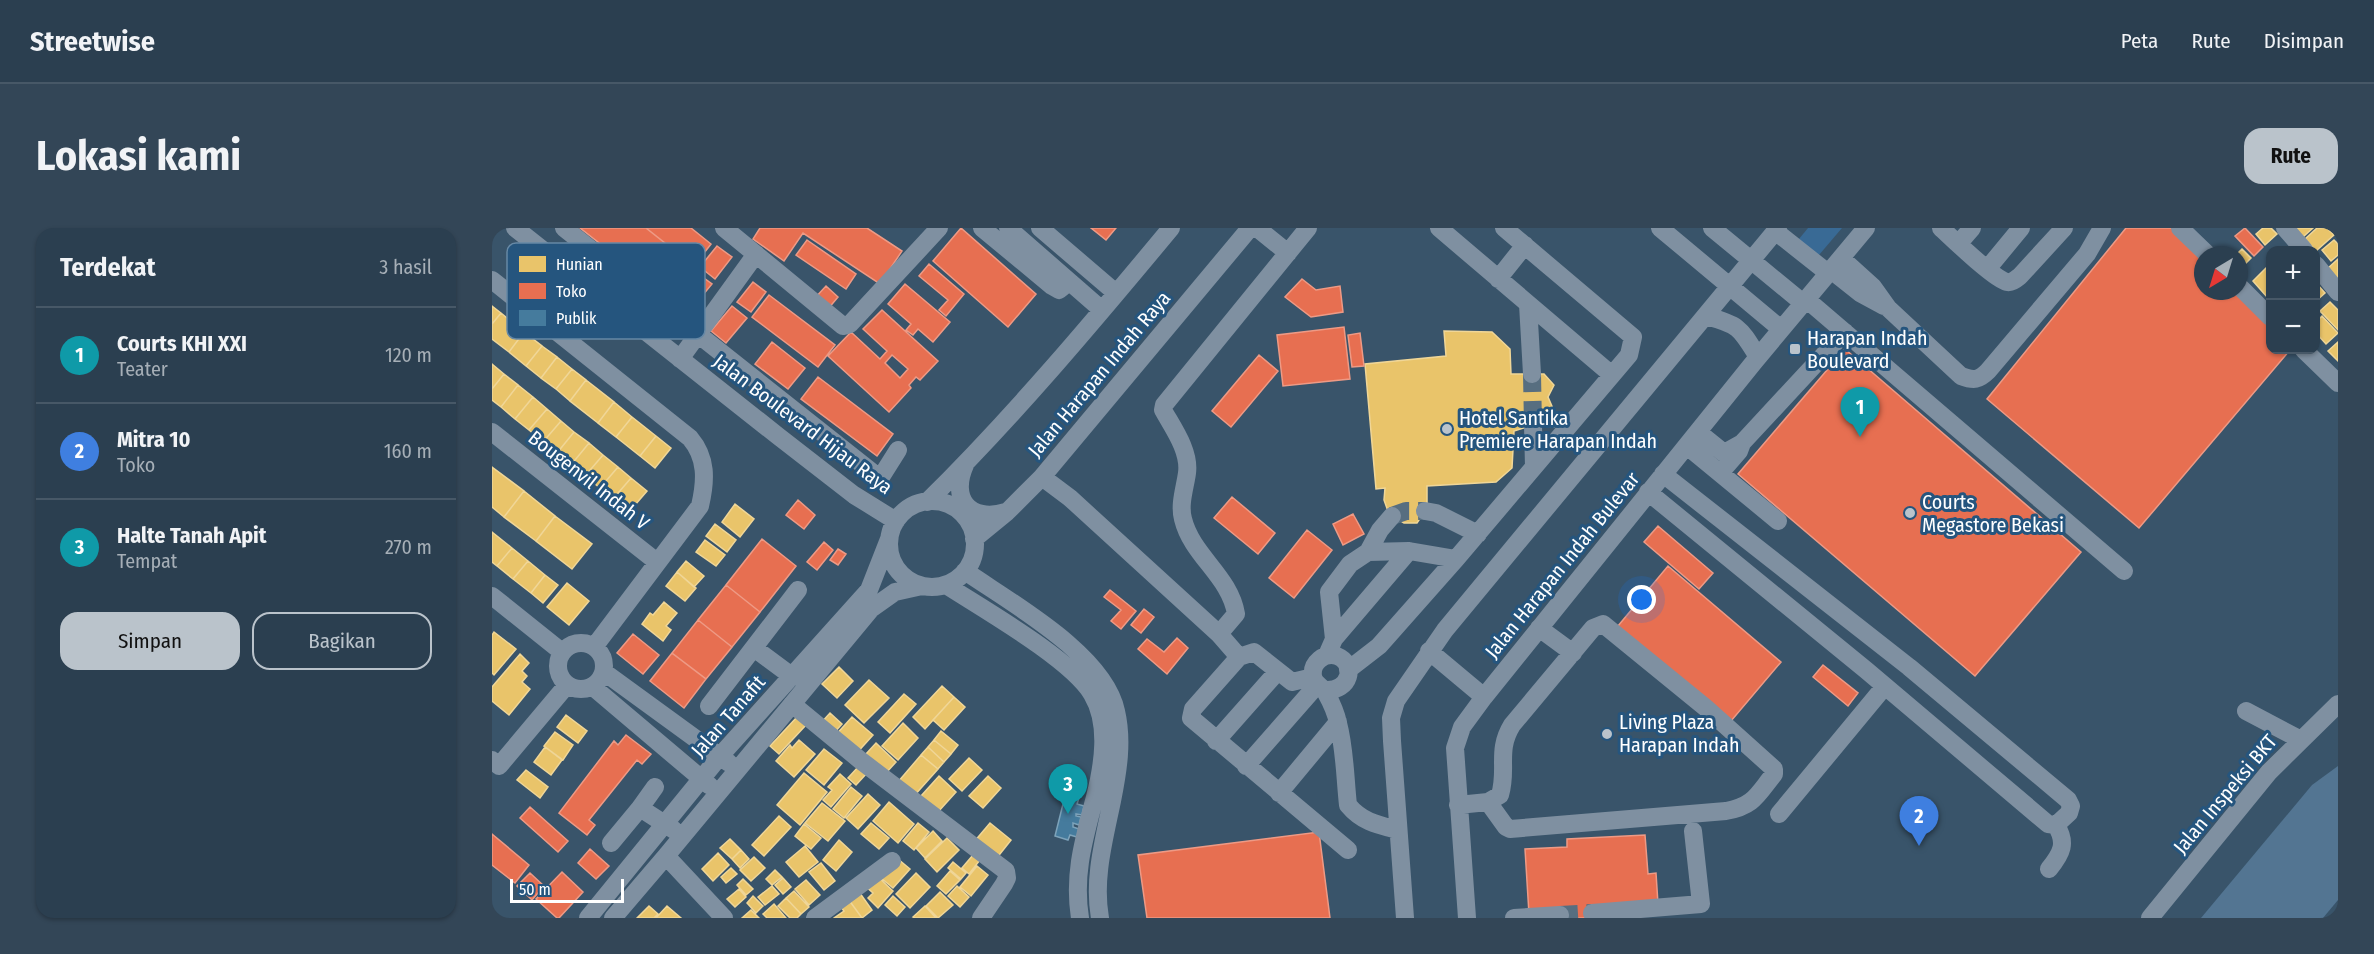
<!DOCTYPE html>
<html lang="id">
<head>
<meta charset="utf-8">
<style>
  body { margin:0; font-family:"Fira Sans Condensed",sans-serif; background:#334657; color:#f1f3f6 }
  .controls { position:absolute; right:18px; top:18px; display:grid; overflow:hidden; border-radius:12px; box-shadow:0 2px 4px #0004 }
  .controls button { width:54px; height:54px; display:grid; place-items:center; padding:0; border:0; border-bottom:2px solid #475867; background:#2b3f50; color:#f1f3f6; font:30px sans-serif }
  .compass { position:absolute; left:1702px; top:18px; width:54px; height:54px; border-radius:50%; background:#2b3f50; box-shadow:0 2px 4px #0004; rotate:218deg }
  .scale { position:absolute; left:18px; bottom:15px; width:114px; box-sizing:border-box; padding-left:6px; border:3px solid #fff; border-top:0; font-size:16px; line-height:21px; white-space:nowrap; color:#fff; -webkit-text-stroke:4px #25557e; paint-order:stroke }
  .you { position:absolute; left:1150px; top:372px; width:21px; height:21px; margin:-15px; border:4px solid #fff; border-radius:50%; background:#1a73e8; box-shadow:0 0 0 9px #1a73e833 }
  .badge { display:grid; place-items:center; width:39px; height:39px; border-radius:50%; background:#bac3cb; color:#fff; font-size:20px; font-weight:700 }
  .pin { position:absolute; translate:-50% -50px; filter:drop-shadow(0 2px 3px #0008) }
  .pin::after { content:''; position:absolute; top:32px; width:21px; height:18px; background:inherit; clip-path:polygon(0 0,100% 0,50% 100%) }
  .list { margin:0; padding:0; list-style:none }
  h2 { display:flex; justify-content:space-between; align-items:center; height:78px; margin:0; padding:0 24px; font-size:26px }
  h2 small { font-size:20px; font-weight:400; color:#a6afb7 }
  .list li { display:grid; grid-template-columns:39px 1fr auto; gap:18px; align-items:center; box-sizing:border-box; height:96px; padding:0 24px; border-top:2px solid #475867 }
  .list b { display:block; font-size:22px; white-space:nowrap }
  .list p { margin:0; font-size:20px; white-space:nowrap; color:#a6afb7 }
  .list em { font-size:20px; font-style:normal; color:#a6afb7 }
  .actions { display:flex; gap:12px; padding:18px 24px }
  .actions a { flex:1; padding:14px 0; border:2px solid #bac3cb; border-radius:18px; text-align:center; font-size:21px; color:#bac3cb }
  .actions .main { background:#bac3cb; color:#111 }
  .map { position:relative; flex:none; width:1846px; height:690px; overflow:hidden; border-radius:18px }
  header { display:flex; align-items:center; gap:36px; box-sizing:border-box; height:84px; padding:0 30px; background:#2b3f50; border-bottom:2px solid #475867 }
  header strong { font-size:28px }
  nav { display:flex; gap:33px; margin-inline-start:auto; font-size:21px }
  .intro { display:flex; align-items:center; justify-content:space-between; box-sizing:border-box; height:144px; padding:0 36px }
  h1 { margin:0; font-size:42px }
  .button { padding:15px 27px; border-radius:18px; background:#bac3cb; color:#111; font-size:21px; font-weight:700 }
  main { display:flex; gap:36px; padding:0 36px }
  aside { flex:1; background:#2b3f50; border-radius:18px; box-shadow:0 2px 4px #0004 }
  .map>svg:first-child { display:block }
  .green { fill:#396a95 }
  .water { fill:#537592 }
  .homes { fill:#e9c46a; stroke:#f0d697; stroke-width:1.5 }
  .shops { fill:#e76f51; stroke:#ee9a85; stroke-width:1.5; fill-rule:evenodd }
  .public { fill:#457b9d; stroke:#7da3ba; stroke-width:1.5 }
  .lines { fill:none; stroke-linecap:round; stroke-linejoin:round }
  .minor-tunnel { stroke:#576e80; stroke-width:18; stroke-dasharray:18 9; stroke-linecap:butt }
  .minor { stroke:#7f90a1; stroke-width:18 }
  .poi-dot { fill:#bac3cb; stroke:#25557e; stroke-width:2 }
  .labels { text-anchor:middle; stroke-width:6; stroke-linejoin:round; paint-order:stroke }
  .poi-label { font-size:20px; fill:#fff; stroke:#25557e; text-anchor:start }
  .street-label { font-size:20px; fill:#fff; stroke:#25557e }
  .key { fill:#25557e; stroke:#6688a5; stroke-width:1.5 }
  .key-label { font-size:16px; fill:#fff }
</style>
</head>
<body>
<header>
<strong>Streetwise</strong>
<nav><a>Peta</a><a>Rute</a><a>Disimpan</a></nav>
</header>
<div class="intro"><h1>Lokasi kami</h1><a class="button">Rute</a></div>
<main>
<aside>
<h2>Terdekat<small>3 hasil</small></h2>
<ul class="list">
<li><span class="badge" style="background:#0f9aa8">1</span><div><b>Courts KHI XXI</b><p>Teater</p></div><em>120 m</em></li>
<li><span class="badge" style="background:#3f7fe0">2</span><div><b>Mitra 10</b><p>Toko</p></div><em>160 m</em></li>
<li><span class="badge" style="background:#0f9aa8">3</span><div><b>Halte Tanah Apit</b><p>Tempat</p></div><em>270 m</em></li>
</ul>
<div class="actions"><a class="main">Simpan</a><a>Bagikan</a></div>
</aside>
<div class="map">
<svg width="1846" height="690" viewBox="0 0 1846 690">
  <rect width="100%" height="100%" fill="#39546a"/>
  <path class="green" d="M1316 0H1350L1327 27 1316 22 1307 11Z"/>
  <path class="water" d="M1846 538V672L1831 690H1709L1820 557Z"/>
  <path class="homes" d="M1771 0H1779L1785 6 1773 17 1764 6Z
    M1803 0H1821L1811 9Z
    M1825 0H1835L1842 7 1824 23 1813 11Z
    M1842 12 1846 16V27L1839 33 1830 22Z
    M1750 21 1759 30 1749 40 1747 37V27H1744Z
    M1846 31V53L1835 41Z
    M1778 36V66L1775 69 1761 53Z
    M1824 55 1833 65 1824 73Z
    M1838 74 1846 82V102L1828 83Z
    M0 78 9 85 0 96Z
    M9 85 32 104 17 124 0 111V96Z
    M1830 88 1846 105 1834 116 1824 105V94Z
    M952 103 1000 104 1018 121 1019 146H1052L1062 157 1056 169 1062 183V199L1041 197 1022 203 1020 240 1004 254 935 258V280L925 295H912L897 286 892 272 893 260 884 261 873 136 954 128Z
    M32 104 50 118 34 138 17 124Z
    M1846 114V133L1836 123Z
    M50 118 65 129 49 150 34 138Z
    M65 129 80 141 64 161 49 150Z
    M0 136 12 146 0 161Z
    M80 141 94 152 78 173 64 161Z
    M12 146 26 157 9 179 0 172V161Z
    M94 152 122 174 106 195 78 173Z
    M26 157 41 169 23 191 9 179Z
    M41 169 55 181 37 202 23 191Z
    M122 174 140 189 124 209 106 195Z
    M55 181 69 193 51 214 37 202Z
    M140 189 164 208 148 228 124 209Z
    M69 193 82 204 65 225 51 214Z
    M82 204 97 215 79 237 65 225Z
    M164 208 179 220 163 240 148 228Z
    M97 215 111 227 93 248 79 237Z
    M111 227 126 239 108 260 93 248Z
    M0 239 32 263 12 289 0 279Z
    M126 239 139 250 121 271 108 260Z
    M139 250 155 263 137 284 121 271Z
    M32 263 63 288 44 313 12 289Z
    M243 276 262 291 248 309 230 294Z
    M63 288 100 316 80 341 44 313Z
    M223 296 244 312 235 324 214 308Z
    M0 304 20 320 5 338 0 334Z
    M213 312 233 327 224 338 204 324Z
    M20 320 36 333 21 351 5 338Z
    M36 333 53 347 39 365 21 351Z
    M194 333 212 348 202 359 185 344Z
    M185 344 204 360 193 373 174 358Z
    M53 347 66 357 51 375 39 365Z
    M75 355 97 373 77 397 55 379Z
    M172 374 185 385 174 398 179 402 171 413 150 396 158 385 161 387Z
    M2 404 24 421 2 447 0 445V407Z
    M28 426 37 435 30 443 35 448 30 454 38 461 17 487 0 473V459Z
    M347 439 361 453 345 470 330 456Z
    M377 452 397 470 372 495 353 477Z
    M450 458 462 469 433 501 421 489Z
    M412 466 424 476 398 505 386 494Z
    M462 469 473 479 452 502 441 492Z
    M338 485 350 496 341 506 329 495Z
    M74 487 95 503 86 515 65 499Z
    M305 489 314 497 287 526 278 518Z
    M360 489 381 507 363 527 342 509Z
    M411 495 426 510 406 532 390 518Z
    M449 503 466 517 459 526 442 512Z
    M63 504 81 517 71 532 52 518Z
    M307 512 323 526 302 549 284 533 298 517 300 520Z
    M442 512 459 526 452 534 436 519Z
    M384 515 404 534 394 545 374 526Z
    M53 519 70 532 59 547 42 534Z
    M436 519 452 534 446 541 429 527Z
    M332 521 350 535 332 557 314 542Z
    M429 527 446 541 422 568 406 554Z
    M477 530 490 542 470 563 457 551Z
    M367 538 375 545 364 557 356 550Z
    M34 542 56 559 48 570 25 552Z
    M312 545 335 564 308 597 285 577Z
    M348 546 359 556 339 579 331 572 340 562 336 559Z
    M447 548 464 564 446 584 429 568Z
    M496 548 509 560 491 580 477 568Z
    M359 559 370 568 352 590 341 581Z
    M376 566 388 577 366 601 354 590Z
    M397 574 422 596 406 615 381 593Z
    M330 575 353 593 336 613 313 595Z
    M287 588 299 599 272 628 260 617Z
    M379 595 397 610 387 621 369 606Z
    M426 595 437 604 422 622 411 613Z
    M498 595 519 612 504 631 482 614Z
    M312 596 329 610 319 621 303 608Z
    M441 603 450 613 433 630 424 620Z
    M455 610 467 622 445 644 433 631Z
    M238 611 249 622 240 631 228 620Z
    M347 612 360 624 344 643 331 632Z
    M313 618 326 634 307 649 294 634Z
    M249 622 257 631 248 640 240 631Z
    M226 625 237 637 221 653 210 641Z
    M481 627 488 632 477 646 470 640Z
    M262 629 273 640 259 653 248 642Z
    M406 631 418 641 401 660 389 650Z
    M461 634 474 645 469 651 456 640Z
    M329 635 343 653 332 662 317 644Z
    M485 638 496 647 479 668 468 659Z
    M239 640 245 646 234 655 229 649Z
    M283 642 290 649 280 657 274 651Z
    M458 643 468 652 454 666 445 658Z
    M424 645 438 659 418 680 404 666Z
    M383 646 401 663 386 680 376 670 381 665 372 657Z
    M291 650 299 659 291 666 283 657Z
    M251 651 261 661 254 667 245 657Z
    M314 652 328 667 317 677 303 661Z
    M280 658 287 666 273 677 266 669Z
    M465 658 477 669 468 679 456 668Z
    M247 661 254 669 243 679 235 671Z
    M365 661 380 682 370 690 354 668Z
    M302 663 317 679 309 686 294 670Z
    M448 664 461 677 446 690 434 678Z
    M261 668 271 678 264 685 255 675Z
    M354 668 370 690H342L352 683 346 675Z
    M401 668 413 679 405 688 393 677Z
    M294 670 309 686 305 690H298L286 678Z
    M282 676 294 690H275L271 686Z
    M157 678 166 686 162 690H145Z
    M175 678 189 690H164Z
    M433 678 444 690H423L421 689Z
    M259 682 267 690H250Z"/>
  <path class="shops" d="M88 0H154L202 38 176 69Z
    M154 0H199L219 16 202 38Z
    M268 0H375L410 23 388 56 311 5 292 33 261 11Z
    M469 0 544 66 516 99 441 33Z
    M599 0H624L614 12Z
    M1634 0H1684L1711 27V63H1747L1778 94V122H1798L1647 300 1495 171Z
    M1753 0 1771 19 1762 28 1743 8Z
    M315 12 364 46 354 61 304 27Z
    M225 18 240 29 223 51 208 39Z
    M437 36 472 66 454 88 447 82 456 72 427 48Z
    M205 45 220 56 201 79 187 67Z
    M810 51 824 62 848 58 851 84 819 89 793 69Z
    M261 54 274 64 259 84 245 74Z
    M413 56 458 94 441 114 426 101 421 107 414 102 419 96 396 76Z
    M334 58 346 69 336 81 323 70Z
    M277 67 343 117 326 139 260 89Z
    M240 78 255 90 234 115 219 103Z
    M390 82 446 133 428 152 424 149 417 157 419 160 397 184 336 128 359 104 388 131 395 123 371 101ZM400 127 416 141 408 150 393 135Z
    M852 99 858 151 791 158 785 107Z
    M868 105 872 138 860 139 856 107Z
    M280 114 313 140 296 161 263 136Z
    M1353 121 1589 324 1483 448 1246 246Z
    M767 127 786 143 739 199 720 183Z
    M326 149 401 206 385 228 309 171Z
    M740 269 783 305 766 326 722 290Z
    M306 272 323 287 312 301 294 287Z
    M861 286 872 306 851 317 841 296Z
    M1166 298 1221 345 1207 361 1152 314Z
    M815 302 840 322 802 370 777 350Z
    M270 311 304 338 268 384 234 357Z
    M332 314 341 322 325 342 315 334Z
    M346 321 354 326 346 337 338 332Z
    M1176 338 1289 434 1239 493 1126 398Z
    M234 357 268 384 240 419 206 392Z
    M618 362 644 383 629 401 619 393 629 382 612 369Z
    M652 381 662 389 649 405 639 397Z
    M206 392 240 419 214 451 180 425Z
    M141 406 167 427 151 446 125 425Z
    M685 410 696 420 675 446 646 421 655 411 672 424Z
    M180 425 214 451 192 480 158 453Z
    M1331 437 1366 465 1356 478 1321 449Z
    M134 507 159 526 150 536 145 532 97 592 103 597 95 607 67 585 122 513 126 517Z
    M38 579 76 613 66 624 28 590Z
    M827 604 838 690H655L646 627Z
    M0 606 37 637 23 655 0 637Z
    M1153 607 1156 646 1164 645 1166 676 1100 690H1068L1037 686 1033 621 1075 619V611Z
    M98 621 117 638 104 651 86 635Z
    M70 644 91 664 67 690H65L44 671Z
    M38 645 52 658 40 672 25 658Z"/>
  <path class="public" d="M575 560 589 564 585 576 592 578 590 587 584 586V588L589 589 587 597 581 595V599L587 601 585 609 578 607 576 612 563 608Z"/>
  <g class="lines">
    <path class="minor-tunnel" d="M1040 146 1041 197
      M900 288 914 283H933
      M1068 687 1100 685"/>
    <path class="minor" d="M23 0 286 208 362 267 404 293
      M72 0 385 248 389 249 406 222
      M232 0 351 98 358 96 447 0
      M490 0 560 58 567 62 577 54
      M516 0 610 82
      M548 0 624 65
      M765 0 796 25
      M947 0 1120 147
      M1168 0 1289 101
      M1220 0 1311 75
      M1449 0C1461 11 1502 51 1515 54 1520 55 1524 51 1528 48L1572 0
      M1688 0 1716 27
      M1793 0 1812 22
      M1283 3 1336 45
      M1467 15 1480 0
      M1349 30 1381 59 1396 80 1469 148C1482 153 1487 152 1496 143L1595 26 1610 0
      M1824 37 1846 64
      M1496 40 1529 0
      M1339 42 1368 65 1392 78
      M1006 51 1033 17
      M0 52 198 210C215 230 214 252 208 278L102 419
      M1747 58 1778 89
      M1314 71 1632 343
      M1036 76 1040 146
      M1214 88C1248 97 1248 100 1266 129
      M1812 122 1846 155
      M188 131 264 26
      M1041 197 1042 239
      M0 204 165 334
      M1206 204 1232 225 1250 215
      M1195 218 1286 293
      M473 237C458 270 477 295 514 284
      M1228 245 1247 223 1250 215 1353 104
      M550 249 578 270 727 406 747 429
      M1156 264 1374 442 1556 596 1564 597 1577 585 1579 578 1576 572 1417 439 1171 246
      M397 316a43 43 0 1 1 86 0a43 43 0 1 1-86 0Z
      M435 274C522 188 601 94 679 0
      M933 283 944 285 986 306
      M482 311 515 284 550 249 758 0
      M876 324 888 302 900 288
      M473 343C519 375 612 426 624 483 631 513 626 543 620 573 612 612 601 651 608 690
      M454 357C491 381 579 431 600 466 618 496 611 537 603 569 592 611 581 646 588 690
      M0 368 70 424
      M1047 400 1081 425
      M727 406 744 386C738 348 700 328 691 291 687 276 693 260 695 245 698 223 681 200 671 182L672 177 816 0
      M842 411 837 364 858 336 876 324 917 323
      M66 438a23 23 0 1 1 46 0a23 23 0 1 1-46 0Z
      M262 420 301 449
      M937 423 992 469
      M835 427 842 411 917 323 964 331
      M856 442 887 418 964 331 1137 127 1141 109 1012 0
      M112 444 237 535
      M821 449 800 454 762 424 747 429 701 481 699 490 856 622
      M101 459 218 558
      M833 462C858 464 865 436 845 428 832 424 819 435 821 448 822 457 831 458 834 465 839 474 844 485 846 495 853 521 853 550 856 577 870 594 886 597 906 602
      M300 476 368 532 514 643 515 650 512 656 489 690
      M217 478 306 362
      M1754 483 1809 512
      M724 513 786 443
      M0 532 7 538 75 457
      M754 538 825 457
      M787 565 846 494
      M966 577 996 574 1008 567C1016 540 1004 523 1020 497L1101 400 1111 396 1214 480 1282 541V546C1265 567 1262 578 1234 583L1018 601 1014 599 996 574
      M148 580 163 559
      M1287 586 1393 458
      M119 615 148 580 182 602
      M174 628 232 690
      M1557 641C1570 625 1575 615 1564 597
      M1100 685 1209 676 1201 603
      M96 690 228 528 377 362 397 311
      M121 690 174 628 379 381 403 364 430 358
      M323 690 400 633
      M913 690 900 513 899 490 904 473 953 402 1286 0
      M975 690 963 520 970 499 992 469 1262 134 1374 0
      M1022 690 1068 687
      M1658 690 1777 544 1846 476"/>
  </g>
  <g class="poi-dot">
    <rect x="1297" y="115" width="12" height="12" rx="3"/>
    <circle cx="955" cy="201" r="6"/>
    <circle cx="1418" cy="285" r="6"/>
    <circle cx="1115" cy="506" r="6"/>
  </g>
  <g class="labels">
    <g class="poi-label">
      <text x="1315" y="117">Harapan Indah<tspan x="1315" dy="23">Boulevard</tspan></text>
      <text x="967" y="197">Hotel Santika<tspan x="967" dy="23">Premiere Harapan Indah</tspan></text>
      <text x="1430" y="281">Courts<tspan x="1430" dy="23">Megastore Bekasi</tspan></text>
      <text x="1127" y="501">Living Plaza<tspan x="1127" dy="23">Harapan Indah</tspan></text>
    </g>
    <g class="street-label">
      <text transform="translate(607 146) rotate(-50)" y="7">Jalan Harapan Indah Raya</text>
      <text transform="translate(311 196) rotate(37)" y="7">Jalan Boulevard Hijau Raya</text>
      <text transform="translate(97 252) rotate(38)" y="7">Bougenvil Indah V</text>
      <text transform="translate(1070 337) rotate(-51)" y="7">Jalan Harapan Indah Bulevar</text>
      <text transform="translate(236 488) rotate(-49)" y="7">Jalan Tanafit</text>
      <text transform="translate(1733 566) rotate(-50)" y="7">Jalan Inspeksi BKT</text>
    </g>
  </g>
  <rect x="15" y="15" width="198" height="96" rx="9" class="key"/>
  <rect x="27" y="28" width="27" height="16" fill="#e9c46a"/>
  <rect x="27" y="55" width="27" height="16" fill="#e76f51"/>
  <rect x="27" y="82" width="27" height="16" fill="#457b9d"/>
  <g class="key-label">
    <text x="64" y="42">Hunian</text>
    <text x="64" y="69">Toko</text>
    <text x="64" y="96">Publik</text>
  </g>
</svg>
<div class="controls">
<button>+</button>
<button>−</button>
</div>
<svg class="compass" viewBox="-18 -18 36 36"><path d="M0-13l5 13h-10z" fill="#e53935"/><path d="M0 13l5-13h-10z" fill="#a6afb7"/></svg>
<div class="scale">50 m</div>
<div class="you"></div>
<div class="pin badge" style="left:1368px;top:209px;background:#0f9aa8">1</div>
<div class="pin badge" style="left:1427px;top:618px;background:#3f7fe0">2</div>
<div class="pin badge" style="left:576px;top:586px;background:#0f9aa8">3</div>
</div>
</main>
</body>
</html>
